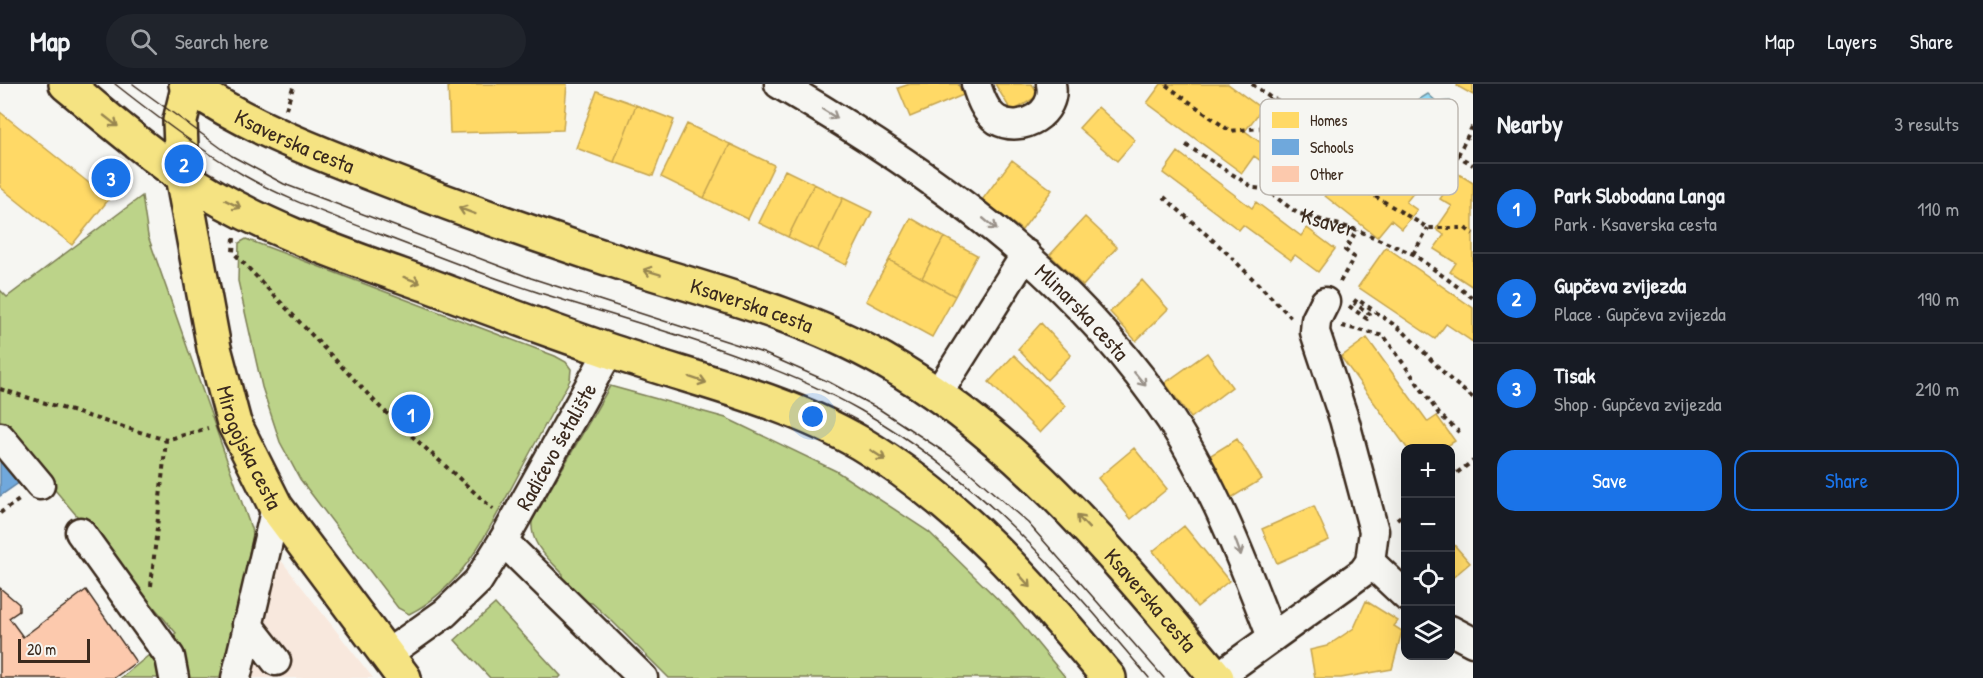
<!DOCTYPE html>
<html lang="en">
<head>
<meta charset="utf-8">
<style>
  body { margin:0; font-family:"Patrick Hand",sans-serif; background:#20242c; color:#f1f3f6 }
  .controls { position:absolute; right:18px; bottom:18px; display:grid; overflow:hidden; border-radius:12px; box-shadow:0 6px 24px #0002 }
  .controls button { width:54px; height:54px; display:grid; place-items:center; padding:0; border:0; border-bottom:2px solid #363941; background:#171b24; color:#f1f3f6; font:30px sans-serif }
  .scale { position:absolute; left:18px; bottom:15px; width:72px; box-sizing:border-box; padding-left:6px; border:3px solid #3b2a1e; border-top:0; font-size:16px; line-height:21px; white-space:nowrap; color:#3b2a1e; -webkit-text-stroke:4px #f6f6f2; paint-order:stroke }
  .you { position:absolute; left:813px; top:333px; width:21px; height:21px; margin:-15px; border:4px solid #fff; border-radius:50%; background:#1a73e8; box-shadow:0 0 0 9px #1a73e833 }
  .badge { display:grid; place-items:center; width:39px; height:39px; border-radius:50%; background:#1a73e8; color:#fff; font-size:20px; font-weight:700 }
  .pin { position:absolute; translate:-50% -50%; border:3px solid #fff; box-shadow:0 2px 6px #0006 }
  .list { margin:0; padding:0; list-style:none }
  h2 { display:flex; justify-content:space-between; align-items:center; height:78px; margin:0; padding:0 24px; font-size:26px }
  h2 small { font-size:20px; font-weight:400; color:#9ea1a6 }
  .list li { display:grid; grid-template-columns:39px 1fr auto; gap:18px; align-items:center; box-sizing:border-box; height:90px; padding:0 24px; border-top:2px solid #363941 }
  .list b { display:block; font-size:22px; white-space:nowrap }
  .list p { margin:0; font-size:20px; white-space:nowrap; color:#9ea1a6 }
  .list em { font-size:20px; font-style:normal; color:#9ea1a6 }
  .actions { display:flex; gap:12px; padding:18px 24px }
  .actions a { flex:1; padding:14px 0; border:2px solid #1a73e8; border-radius:18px; text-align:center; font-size:21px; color:#1a73e8 }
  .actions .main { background:#1a73e8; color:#fff }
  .icon { flex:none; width:33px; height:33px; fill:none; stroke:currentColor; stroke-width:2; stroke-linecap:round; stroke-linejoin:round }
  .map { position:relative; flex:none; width:1473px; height:594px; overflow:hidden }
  header { display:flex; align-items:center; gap:36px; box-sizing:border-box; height:84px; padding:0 30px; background:#171b24; border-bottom:2px solid #363941 }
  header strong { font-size:28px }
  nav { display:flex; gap:33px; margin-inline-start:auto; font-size:21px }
  .search { width:420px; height:54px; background:#20242c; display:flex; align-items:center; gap:15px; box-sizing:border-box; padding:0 21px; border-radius:33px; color:#9ea1a6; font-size:22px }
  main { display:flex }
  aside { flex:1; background:#171b24 }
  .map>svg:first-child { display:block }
  .built { fill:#f8e8dd }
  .green { fill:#bcd389; stroke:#7c7e54; stroke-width:1.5 }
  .water { fill:#91d8f3; stroke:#6f929e; stroke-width:1.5 }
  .homes { fill:#ffd966; stroke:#c4a450; stroke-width:1.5 }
  .schools { fill:#6fa8dc; stroke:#5f82a3; stroke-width:1.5 }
  .building { fill:#fcc9ad; stroke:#3b2a1e; stroke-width:1.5 }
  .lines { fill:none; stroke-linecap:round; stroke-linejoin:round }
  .minor-casing { stroke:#3b2a1e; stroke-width:33 }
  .major-casing { stroke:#3b2a1e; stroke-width:38 }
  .path { stroke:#3b2a1e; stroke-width:4; stroke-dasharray:4.5 4.5; stroke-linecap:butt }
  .minor { stroke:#f6f6f2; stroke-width:28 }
  .major { stroke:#f5e382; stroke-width:33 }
  .tram { stroke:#3b2a1e; stroke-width:1.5 }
  .oneway { stroke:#989088 }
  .oneway2 { stroke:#988650 }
  .labels { text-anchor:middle; stroke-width:6; stroke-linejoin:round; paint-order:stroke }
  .street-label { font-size:22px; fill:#3b2a1e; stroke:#f6f6f2 }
  .key { fill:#f6f6f2; stroke:#beb9b2; stroke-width:1.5 }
  .key-label { font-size:16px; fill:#3b2a1e }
</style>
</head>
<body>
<header>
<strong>Map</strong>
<div class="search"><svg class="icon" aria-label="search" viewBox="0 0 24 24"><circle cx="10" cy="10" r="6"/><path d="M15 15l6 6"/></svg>Search here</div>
<nav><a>Map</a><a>Layers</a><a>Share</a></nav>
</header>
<main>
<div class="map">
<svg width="1473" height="594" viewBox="0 0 1473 594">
  <rect width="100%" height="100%" fill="#f6f6f2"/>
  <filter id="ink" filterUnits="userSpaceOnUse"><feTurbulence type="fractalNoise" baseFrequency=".0167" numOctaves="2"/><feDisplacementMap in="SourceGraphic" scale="12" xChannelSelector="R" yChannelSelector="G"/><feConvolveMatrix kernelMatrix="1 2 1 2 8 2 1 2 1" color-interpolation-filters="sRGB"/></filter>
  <g filter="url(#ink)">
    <path class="built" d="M277 471 373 594H250Z"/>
    <path class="green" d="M142 112 148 152 253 450 224 594H121L176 549 0 341V206L7 213Z
      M246 155 555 272 566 278 571 285 570 296C551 330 533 363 515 397 488 447 463 503 409 530L398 524 300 395 280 358 262 303 238 197 239 159Z
      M610 302 726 334 836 387 929 448 1014 531 1066 594H669L613 538 592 519 584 518 561 493 563 490C548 474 530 461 532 437Z
      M495 520 561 592 559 594H490L455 556Z"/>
    <path class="water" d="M1428 10 1437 18 1450 17 1453 22 1449 31 1432 32 1421 27 1418 16Z"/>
    <path class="homes" d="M448 0H567L563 46 450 49Z
      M910 0H958L963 11 910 33 898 4Z
      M995 0H1032L1039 11 1012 28Z
      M1161 0H1228L1262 25 1245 47 1260 58 1284 27 1334 64 1302 107 1254 72 1242 89 1147 19Z
      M1458 0H1473V11L1457 2Z
      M597 7 636 21 614 78 576 64Z
      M636 21 674 36 653 92 614 78Z
      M1098 23 1135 56 1117 77 1079 44Z
      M0 28 109 115 72 161 0 103Z
      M687 40 730 60 704 114 661 93Z
      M1377 53 1427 92 1406 118 1417 126 1402 145 1391 136 1377 153 1325 112 1337 98 1330 93 1348 70 1359 78Z
      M730 60 774 81 748 135 704 114Z
      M1178 68 1252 124 1256 118 1301 152 1307 144 1335 165 1318 188 1295 171 1291 176 1243 141 1239 146 1163 89Z
      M1012 76 1052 106 1022 146 982 116Z
      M785 86 814 100 788 153 759 139Z
      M1457 89 1473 99V203L1450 188 1456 179 1434 165 1444 151 1436 145 1452 122 1440 115Z
      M814 100 843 114 817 167 788 153Z
      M843 114 872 128 846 181 817 167Z
      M1085 133 1117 163 1083 202 1050 171Z
      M911 134 944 153 922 194 889 176Z
      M944 153 977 171 955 212 922 194Z
      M1386 163 1473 224V258L1446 240 1435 255 1358 203Z
      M889 176 955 212 932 253 866 217Z
      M1142 196 1168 225 1136 257 1110 228Z
      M1041 239 1071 271 1047 296 1018 265Z
      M1367 254 1428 338 1437 332 1455 357 1444 364H1407L1341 273Z
      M1207 269 1232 303 1191 334 1165 299Z
      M1014 271 1066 322 1040 349 989 298Z
      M1237 355 1262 395 1231 414 1206 374Z
      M1134 364 1167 405 1131 435 1098 394Z
      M1314 422 1329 456 1277 479 1262 445Z
      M1184 442 1229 497 1197 523 1153 467Z
      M1450 456 1470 479 1450 496Z
      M1366 517 1398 537 1394 542 1402 547 1392 585 1341 594H1315L1310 566 1327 562 1354 544Z"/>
    <path class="schools" d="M0 370 20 398 0 412Z"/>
    <path class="building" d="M0 504 19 520V527L9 534 23 553 86 506 136 578 114 594H0Z"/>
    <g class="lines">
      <defs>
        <g id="minor">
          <path id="s2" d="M779 0C929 87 1074 189 1171 336 1215 404 1243 478 1272 553"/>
          <path d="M976 0C980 13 985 28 997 36 1022 50 1057 29 1051 0"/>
          <path d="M937 311 1026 170"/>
          <path d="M0 353 40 401"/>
          <path d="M80 448 170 573 174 594"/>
          <path d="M503 457 643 594"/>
          <path d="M1370 478 1406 512"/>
          <path d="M247 540 276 577"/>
          <path d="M1450 546 1473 558"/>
          <path id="s3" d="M386 571 445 529 478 497 503 457 609 267"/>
          <path d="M236 594 276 423"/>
          <path d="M1216 594 1363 488 1370 478 1374 447 1344 335 1315 248 1316 236 1325 218"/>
        </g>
        <g id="major">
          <path d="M66 0C104 31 141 64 182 92 255 142 345 172 428 201 489 224 551 247 613 268 693 295 787 316 860 359 960 418 1036 506 1109 594"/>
          <path id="s4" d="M186 0C244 40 308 65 373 90 462 125 552 157 643 186 724 211 809 234 883 276 1020 354 1117 475 1217 594"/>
          <path id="s5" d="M189 0 180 37 182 92 214 264 234 339 276 423 404 594"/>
        </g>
      </defs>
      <use href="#minor" class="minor-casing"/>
      <use href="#major" class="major-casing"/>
      <g class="path">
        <path d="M1252 0 1271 14 1290 21 1345 57 1375 45 1419 75 1450 67 1473 81"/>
        <path d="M1166 1 1230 47 1261 44 1428 144H1465L1473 150"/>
        <path d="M286 25 294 0"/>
        <path d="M1261 44 1271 14"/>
        <path id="s1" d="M1186 61 1254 104 1265 105 1297 129 1357 146 1413 170 1473 214"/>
        <path d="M1458 71 1473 41"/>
        <path d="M1164 113 1225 167 1291 233"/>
        <path d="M234 154 233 168 381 324 493 425"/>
        <path d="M1413 170 1428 144"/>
        <path d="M1340 198 1354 173 1345 166 1357 146"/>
        <path d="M1354 219 1357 215 1403 247 1451 296 1473 314"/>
        <path d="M1349 222 1367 235 1370 230 1354 219"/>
        <path d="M1342 242 1384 252 1439 330 1459 348"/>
        <path d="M0 305 166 356"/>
        <path d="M1450 394 1473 377"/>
        <path d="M0 429 19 416"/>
        <path d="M1397 435 1406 428"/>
        <path d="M151 502 166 356 208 344"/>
      </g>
      <use href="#minor" class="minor"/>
      <use href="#major" class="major"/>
      <path class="tram" d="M115 0C157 33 199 65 245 92 287 116 334 132 379 150 430 169 481 190 534 207 639 240 764 272 860 326 981 395 1061 490 1149 594
        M133 0 232 72 284 100 531 194 763 269 829 298 879 325 952 373 1028 439 1164 594"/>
    </g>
    <defs><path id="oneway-shaft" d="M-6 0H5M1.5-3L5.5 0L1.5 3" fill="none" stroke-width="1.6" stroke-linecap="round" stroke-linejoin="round" transform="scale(1.5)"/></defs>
    <g class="oneway">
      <use href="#oneway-shaft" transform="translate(830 30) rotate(32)"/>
      <use href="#oneway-shaft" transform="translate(990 140) rotate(40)"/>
      <use href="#oneway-shaft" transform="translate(1140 295) rotate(50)"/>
      <use href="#oneway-shaft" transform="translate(1238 463) rotate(70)"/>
    </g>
    <g class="oneway2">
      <use href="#oneway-shaft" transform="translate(111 37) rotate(38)"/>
      <use href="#oneway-shaft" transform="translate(233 120) rotate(27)"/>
      <use href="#oneway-shaft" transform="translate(467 127) rotate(-160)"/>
      <use href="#oneway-shaft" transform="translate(652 188) rotate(-163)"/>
      <use href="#oneway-shaft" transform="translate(412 196) rotate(20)"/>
      <use href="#oneway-shaft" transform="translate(698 296) rotate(18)"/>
      <use href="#oneway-shaft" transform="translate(878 371) rotate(33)"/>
      <use href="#oneway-shaft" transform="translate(1083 438) rotate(-133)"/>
      <use href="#oneway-shaft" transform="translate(1025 497) rotate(48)"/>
    </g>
  </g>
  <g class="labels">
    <g class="street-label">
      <text dy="8" stroke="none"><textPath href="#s4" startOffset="123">Ksaverska cesta</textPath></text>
      <text dy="8" stroke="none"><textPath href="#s1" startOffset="164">Ksaver</textPath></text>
      <text dy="8" stroke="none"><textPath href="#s4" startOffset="609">Ksaverska cesta</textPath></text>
      <text dy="8" stroke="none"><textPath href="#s2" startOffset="381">Mlinarska cesta</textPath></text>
      <text dy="8" stroke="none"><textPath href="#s5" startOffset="374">Mirogojska cesta</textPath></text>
      <text dy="8" stroke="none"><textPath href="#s3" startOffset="274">Radićevo šetalište</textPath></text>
      <text dy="8" stroke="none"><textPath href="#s4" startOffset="1113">Ksaverska cesta</textPath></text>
    </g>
  </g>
  <rect x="1260" y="15" width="198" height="96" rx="9" class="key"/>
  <rect x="1272" y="28" width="27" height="16" fill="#ffd966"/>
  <rect x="1272" y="55" width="27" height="16" fill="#6fa8dc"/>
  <rect x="1272" y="82" width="27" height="16" fill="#fcc9ad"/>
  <g class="key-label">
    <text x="1310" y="42">Homes</text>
    <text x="1310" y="69">Schools</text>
    <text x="1310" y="96">Other</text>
  </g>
</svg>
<div class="controls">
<button>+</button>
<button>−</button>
<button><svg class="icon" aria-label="locate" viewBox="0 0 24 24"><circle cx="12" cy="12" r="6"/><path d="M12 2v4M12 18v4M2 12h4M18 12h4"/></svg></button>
<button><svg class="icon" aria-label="layers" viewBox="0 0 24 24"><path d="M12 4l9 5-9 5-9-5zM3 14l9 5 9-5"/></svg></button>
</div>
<div class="scale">20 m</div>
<div class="you"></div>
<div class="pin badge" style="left:411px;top:330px">1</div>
<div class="pin badge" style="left:184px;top:80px">2</div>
<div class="pin badge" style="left:111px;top:94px">3</div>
</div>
<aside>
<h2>Nearby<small>3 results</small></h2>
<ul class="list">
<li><span class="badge">1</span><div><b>Park Slobodana Langa</b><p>Park · Ksaverska cesta</p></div><em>110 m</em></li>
<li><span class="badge">2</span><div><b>Gupčeva zvijezda</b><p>Place · Gupčeva zvijezda</p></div><em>190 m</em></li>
<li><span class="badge">3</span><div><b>Tisak</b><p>Shop · Gupčeva zvijezda</p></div><em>210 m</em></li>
</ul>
<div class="actions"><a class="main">Save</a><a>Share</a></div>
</aside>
</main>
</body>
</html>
